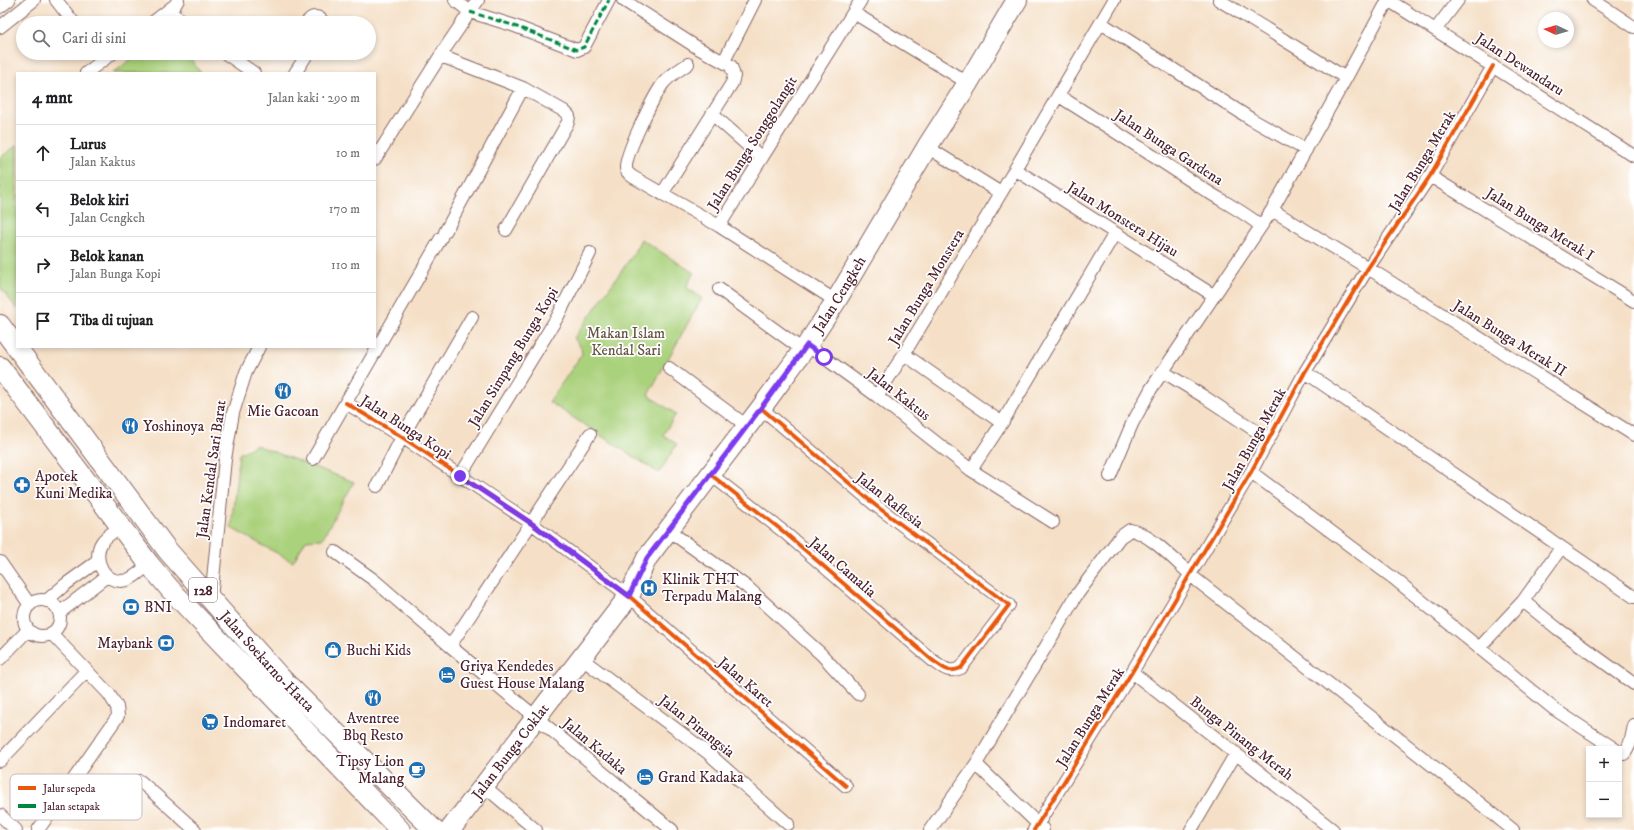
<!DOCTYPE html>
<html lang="id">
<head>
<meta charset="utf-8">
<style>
  body { margin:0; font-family:"IM FELL DW Pica",serif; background:#f6f6f6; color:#202124 }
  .controls { position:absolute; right:12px; bottom:12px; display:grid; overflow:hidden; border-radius:0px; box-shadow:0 2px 6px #0003 }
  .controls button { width:36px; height:36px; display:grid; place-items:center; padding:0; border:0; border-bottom:1px solid #e0e0e0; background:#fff; color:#202124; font:20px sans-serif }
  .compass { position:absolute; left:1538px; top:12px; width:36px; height:36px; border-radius:50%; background:#fff; box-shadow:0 2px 6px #0003; rotate:274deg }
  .stop { position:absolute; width:12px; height:12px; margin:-9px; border:3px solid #7c3aed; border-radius:50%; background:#fff }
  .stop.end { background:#7c3aed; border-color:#fff; box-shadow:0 1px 4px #0008 }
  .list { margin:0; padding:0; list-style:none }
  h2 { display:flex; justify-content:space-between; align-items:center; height:52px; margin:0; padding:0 16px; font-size:17px }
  h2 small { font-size:13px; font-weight:400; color:#757577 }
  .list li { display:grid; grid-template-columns:26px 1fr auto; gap:12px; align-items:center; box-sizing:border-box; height:56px; padding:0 16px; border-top:1px solid #e0e0e0 }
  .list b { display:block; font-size:15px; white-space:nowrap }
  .list p { margin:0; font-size:13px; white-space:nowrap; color:#757577 }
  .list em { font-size:13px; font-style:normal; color:#757577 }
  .icon { flex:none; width:22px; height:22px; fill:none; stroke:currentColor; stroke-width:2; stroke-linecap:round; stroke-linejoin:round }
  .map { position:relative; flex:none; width:1634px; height:830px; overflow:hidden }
  .search { position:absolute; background:#fff; box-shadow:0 2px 6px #0003; left:16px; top:16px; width:360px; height:44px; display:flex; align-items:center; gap:10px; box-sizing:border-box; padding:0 14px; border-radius:22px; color:#757577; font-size:15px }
  .panel { position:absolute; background:#fff; box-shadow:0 2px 6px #0003; left:16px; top:72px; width:360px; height:276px; border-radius:0px }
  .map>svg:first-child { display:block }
  .green { fill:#aad17b; stroke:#7a7853 }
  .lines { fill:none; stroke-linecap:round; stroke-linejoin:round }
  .minor-casing { stroke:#866362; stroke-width:14 }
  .primary-casing { stroke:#866362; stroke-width:22 }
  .minor { stroke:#fff; stroke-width:12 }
  .primary { stroke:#fff; stroke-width:20 }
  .quiet { stroke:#00873e; stroke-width:3; stroke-dasharray:6 3; stroke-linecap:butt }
  .cycleway-casing { stroke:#fff; stroke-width:6 }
  .cycleway { stroke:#e8590c; stroke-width:4 }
  .route { stroke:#7c3aed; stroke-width:5 }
  .labels { text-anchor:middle; stroke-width:3.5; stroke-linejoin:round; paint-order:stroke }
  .shield { fill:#fff; stroke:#80626b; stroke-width:1 }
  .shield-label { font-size:14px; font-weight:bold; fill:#4a1f2b }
  .street-label { font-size:15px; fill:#4a1f2b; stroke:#fff }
  .park-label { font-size:15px; fill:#675443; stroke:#fff }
  .poi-label { font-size:15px; fill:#4a1f2b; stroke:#fff; text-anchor:start }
  .key { fill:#fff; stroke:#c9bcbf; stroke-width:1 }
  .key-label { font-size:11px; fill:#4a1f2b }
</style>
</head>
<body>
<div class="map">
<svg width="1634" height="830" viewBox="0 0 1634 830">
  <rect width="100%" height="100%" fill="#fff"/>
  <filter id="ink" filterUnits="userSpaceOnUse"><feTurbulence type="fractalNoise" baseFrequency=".025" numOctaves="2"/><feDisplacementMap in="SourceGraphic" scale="8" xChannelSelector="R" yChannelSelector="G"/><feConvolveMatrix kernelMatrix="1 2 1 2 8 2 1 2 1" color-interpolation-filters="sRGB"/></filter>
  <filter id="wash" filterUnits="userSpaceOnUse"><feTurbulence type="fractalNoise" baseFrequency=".012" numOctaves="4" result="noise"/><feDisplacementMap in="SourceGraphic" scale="16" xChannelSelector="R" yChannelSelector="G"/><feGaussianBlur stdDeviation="0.9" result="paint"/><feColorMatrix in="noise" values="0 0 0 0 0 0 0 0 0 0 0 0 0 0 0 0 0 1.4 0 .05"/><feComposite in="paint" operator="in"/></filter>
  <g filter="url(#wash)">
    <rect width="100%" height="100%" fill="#f5e0c7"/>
    <path class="green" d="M139 53H186L201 73H113Z
      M17 145V309L0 287V158Z
      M641 239 694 273 686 287 702 298 648 395 676 414 663 435 677 444 659 473 549 402 582 354 581 348 574 338 632 256Z
      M256 445 354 482 322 539 306 540 293 562 231 528 239 454Z"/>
  </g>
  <g filter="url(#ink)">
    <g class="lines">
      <defs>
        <path id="minor" d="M56 0 74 23
          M455 0 470 12 512 25 577 50 584 47 609 0
          M623 0 698 48 731 66 734 76 732 83 662 194
          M1219 0 1346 78
          M1388 0 1634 156
          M1593 0 1634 27
          M0 7 9 0
          M168 11 186 23
          M854 13 968 83
          M152 23 175 5 178 0
          M307 23C311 15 319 15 324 23
          M1101 23 1251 119 1306 150
          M0 27 34 0
          M1436 29 1458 0
          M225 53 254 73
          M441 56 523 88 564 111 569 116 568 122 506 230
          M724 61 755 0
          M688 64C679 70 668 76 662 85 653 98 625 154 626 168 626 172 630 175 633 177L719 226
          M86 73 113 53
          M295 73 308 53
          M1059 96C1108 127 1157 158 1205 190 1224 202 1244 212 1261 226
          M712 114 762 158
          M927 147 1001 193 1114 0
          M375 159 446 47 478 0
          M1016 170 1213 295
          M1430 176 1634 301
          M1272 210 1368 268 1634 435
          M445 232 523 88
          M719 289 803 350
          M836 301 719 226 861 0
          M807 345 877 396 971 470 1053 522
          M904 354 1002 423
          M669 368 747 426
          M1162 371 1203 396 1268 439
          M1305 372 1634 597
          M877 396 904 354 1001 193
          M346 403 402 437 531 523 629 596 846 786
          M313 459 441 238
          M971 470 1002 423 1115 233
          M1251 472 1396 580 1554 709 1615 749
          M710 474 784 532 932 660C943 667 948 674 961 668L1009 605 875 505 761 408
          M460 476 558 316 590 253
          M1110 476 1132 424 1151 389 1272 210 1346 78 1388 0
          M377 486 402 437 472 317
          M121 526C115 531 106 536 102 542 91 559 105 586 127 580 136 577 143 569 149 564
          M668 530 747 587 821 654 858 694
          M335 552 374 580 450 646 672 830
          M0 562 30 605
          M211 599 225 459 233 413 246 372 259 347
          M24 618a18 18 0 1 1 36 0a18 18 0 1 1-36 0Z
          M46 601 66 584 98 561
          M1523 601 1558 629 1634 684
          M59 613 107 576
          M450 646 590 434
          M1479 648 1523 601 1561 548
          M0 659 28 630
          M582 659 708 753 788 824
          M1132 672 1333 830
          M1619 752 1624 754C1631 746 1632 735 1634 725
          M0 761 86 671
          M976 764 1043 829
          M140 781 195 830
          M484 786 536 830
          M0 815 16 830
          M38 830 118 716 117 707 109 694 51 633
          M930 830 976 764 1076 596 1120 537 1130 530C1150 532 1183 569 1199 582 1304 664 1409 746 1513 830
          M1034 830 1132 672 1251 472 1305 372 1368 268 1430 176 1493 66
          M1191 830 1236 753"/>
        <g id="primary">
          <path id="s1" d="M0 325 168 551 279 676 434 830"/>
          <path d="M0 367 149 564 170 589 400 830"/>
          <path id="s2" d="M450 830 629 596 647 558 761 408 807 345 836 301 927 147 968 83 1017 0"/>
        </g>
      </defs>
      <use href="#minor" class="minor-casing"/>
      <use href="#primary" class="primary-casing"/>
      <use href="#minor" class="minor"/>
      <use href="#primary" class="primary"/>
      <path class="quiet" d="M470 12 512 25 577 50 584 47 609 0"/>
      <defs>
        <path id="cycleway" d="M346 403 402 437 531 523 629 596 846 786
          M710 474 784 532 932 660C943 667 948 674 961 668L1009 605 875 505 761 408
          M1034 830 1132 672 1251 472 1305 372 1368 268 1430 176 1493 66"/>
      </defs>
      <use href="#cycleway" class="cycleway-casing"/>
      <use href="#cycleway" class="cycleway"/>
    </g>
  </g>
  <g class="lines" filter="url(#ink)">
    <path class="route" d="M460 476 531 523 629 596 647 558 761 408 807 345 824 357"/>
  </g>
  <defs>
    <symbol id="restaurant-disc" viewBox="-11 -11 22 22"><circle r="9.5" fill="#1f6fb2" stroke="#fff"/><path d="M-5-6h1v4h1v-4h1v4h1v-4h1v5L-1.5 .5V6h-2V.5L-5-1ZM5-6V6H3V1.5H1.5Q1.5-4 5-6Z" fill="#fff"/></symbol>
    <symbol id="pharmacy-disc" viewBox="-11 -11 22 22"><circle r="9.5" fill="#1f6fb2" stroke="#fff"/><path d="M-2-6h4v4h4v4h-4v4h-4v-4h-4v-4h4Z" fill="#fff"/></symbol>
    <symbol id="hospital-disc" viewBox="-11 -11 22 22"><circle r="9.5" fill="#1f6fb2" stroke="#fff"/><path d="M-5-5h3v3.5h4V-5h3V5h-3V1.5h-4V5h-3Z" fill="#fff"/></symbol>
    <symbol id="bank-disc" viewBox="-11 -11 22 22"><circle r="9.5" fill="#1f6fb2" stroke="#fff"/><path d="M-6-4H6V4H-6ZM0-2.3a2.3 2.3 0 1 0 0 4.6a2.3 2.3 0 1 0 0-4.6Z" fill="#fff"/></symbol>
    <symbol id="shop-disc" viewBox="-11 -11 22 22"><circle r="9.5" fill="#1f6fb2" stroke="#fff"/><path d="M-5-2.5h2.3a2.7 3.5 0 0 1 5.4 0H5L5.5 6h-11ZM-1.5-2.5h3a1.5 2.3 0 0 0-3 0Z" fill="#fff"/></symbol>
    <symbol id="hotel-disc" viewBox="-11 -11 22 22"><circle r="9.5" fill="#1f6fb2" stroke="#fff"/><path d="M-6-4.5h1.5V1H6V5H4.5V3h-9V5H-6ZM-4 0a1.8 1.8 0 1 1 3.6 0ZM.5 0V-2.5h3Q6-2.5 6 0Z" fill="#fff"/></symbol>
    <symbol id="supermarket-disc" viewBox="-11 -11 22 22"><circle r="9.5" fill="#1f6fb2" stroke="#fff"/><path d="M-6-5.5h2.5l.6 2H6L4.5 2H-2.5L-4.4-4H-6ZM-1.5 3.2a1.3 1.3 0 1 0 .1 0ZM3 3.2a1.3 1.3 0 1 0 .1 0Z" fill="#fff"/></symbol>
    <symbol id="cafe-disc" viewBox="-11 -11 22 22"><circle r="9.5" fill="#1f6fb2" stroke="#fff"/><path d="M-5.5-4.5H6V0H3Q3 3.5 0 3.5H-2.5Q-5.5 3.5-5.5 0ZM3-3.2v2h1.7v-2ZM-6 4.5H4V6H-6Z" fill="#fff"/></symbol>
  </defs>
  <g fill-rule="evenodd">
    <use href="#restaurant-disc" x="273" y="381" width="20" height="20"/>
    <use href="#restaurant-disc" x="120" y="416" width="20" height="20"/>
    <use href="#pharmacy-disc" x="12" y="475" width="20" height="20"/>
    <use href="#hospital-disc" x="639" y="578" width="20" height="20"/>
    <use href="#bank-disc" x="121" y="597" width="20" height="20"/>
    <use href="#bank-disc" x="156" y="633" width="20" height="20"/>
    <use href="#shop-disc" x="323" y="640" width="20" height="20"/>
    <use href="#hotel-disc" x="437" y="665" width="20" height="20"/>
    <use href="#restaurant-disc" x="363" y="688" width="20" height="20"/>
    <use href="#supermarket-disc" x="200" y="712" width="20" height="20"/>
    <use href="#cafe-disc" x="407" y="760" width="20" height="20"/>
    <use href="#hotel-disc" x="635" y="767" width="20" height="20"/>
  </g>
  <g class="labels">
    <rect class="shield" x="189" y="578" width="28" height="24" rx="3"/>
    <g class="shield-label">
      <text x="203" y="595">128</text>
    </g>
    <g class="street-label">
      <text transform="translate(1520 64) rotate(33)" y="5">Jalan Dewandaru</text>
      <text transform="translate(752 143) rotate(-58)" y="5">Jalan Bunga Songgolangit</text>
      <text transform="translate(1169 147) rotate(33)" y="5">Jalan Bunga Gardena</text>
      <text transform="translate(1422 161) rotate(-59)" y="5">Jalan Bunga Merak</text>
      <text transform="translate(1123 219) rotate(32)" y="5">Jalan Monstera Hijau</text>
      <text transform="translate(1540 224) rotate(32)" y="5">Jalan Bunga Merak I</text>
      <text transform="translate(926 287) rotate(-59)" y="5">Jalan Bunga Monstera</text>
      <text dy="5" stroke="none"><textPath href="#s2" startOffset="663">Jalan Cengkeh</textPath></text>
      <text transform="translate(1510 338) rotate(32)" y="5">Jalan Bunga Merak II</text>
      <text transform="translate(513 357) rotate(-59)" y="5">Jalan Simpang Bunga Kopi</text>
      <text transform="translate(899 394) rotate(38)" y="5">Jalan Kaktus</text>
      <text transform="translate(406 427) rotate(33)" y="5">Jalan Bunga Kopi</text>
      <text transform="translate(1254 439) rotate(-61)" y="5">Jalan Bunga Merak</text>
      <text transform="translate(211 469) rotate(-82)" y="5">Jalan Kendal Sari Barat</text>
      <text transform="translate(890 500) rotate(38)" y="5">Jalan Raflesia</text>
      <text transform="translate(843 567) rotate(41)" y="5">Jalan Camalia</text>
      <text dy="5" stroke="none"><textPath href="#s1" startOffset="430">Jalan Soekarno-Hatta</textPath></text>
      <text transform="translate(746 682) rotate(41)" y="5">Jalan Karet</text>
      <text transform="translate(1090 717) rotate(-58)" y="5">Jalan Bunga Merak</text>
      <text transform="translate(697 726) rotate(38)" y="5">Jalan Pinangsia</text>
      <text transform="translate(1242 738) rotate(38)" y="5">Bunga Pinang Merah</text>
      <text transform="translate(595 746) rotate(40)" y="5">Jalan Kadaka</text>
      <text dy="5" stroke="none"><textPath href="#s2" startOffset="99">Jalan Bunga Coklat</textPath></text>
    </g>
    <g class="park-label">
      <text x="626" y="338">Makan Islam<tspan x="626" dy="17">Kendal Sari</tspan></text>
    </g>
    <g class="poi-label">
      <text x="283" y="416" text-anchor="middle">Mie Gacoan</text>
      <text x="143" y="431">Yoshinoya</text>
      <text x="35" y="481">Apotek<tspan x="35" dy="17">Kuni Medika</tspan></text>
      <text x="662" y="584">Klinik THT<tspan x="662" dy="17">Terpadu Malang</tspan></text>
      <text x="144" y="612">BNI</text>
      <text x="153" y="648" text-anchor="end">Maybank</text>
      <text x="346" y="655">Buchi Kids</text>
      <text x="460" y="671">Griya Kendedes<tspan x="460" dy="17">Guest House Malang</tspan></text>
      <text x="373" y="723" text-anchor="middle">Aventree<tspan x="373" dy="17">Bbq Resto</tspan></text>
      <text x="223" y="727">Indomaret</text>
      <text x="404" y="766" text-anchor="end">Tipsy Lion<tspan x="404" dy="17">Malang</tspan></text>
      <text x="658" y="782">Grand Kadaka</text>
    </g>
  </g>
  <rect x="10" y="774" width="132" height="46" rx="6" class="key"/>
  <rect x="18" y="786" width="18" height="4" fill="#e8590c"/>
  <rect x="18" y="804" width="18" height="4" fill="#00873e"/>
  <g class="key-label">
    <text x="43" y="792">Jalur sepeda</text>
    <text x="43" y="810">Jalan setapak</text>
  </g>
</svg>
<div class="controls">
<button>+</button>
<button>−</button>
</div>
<svg class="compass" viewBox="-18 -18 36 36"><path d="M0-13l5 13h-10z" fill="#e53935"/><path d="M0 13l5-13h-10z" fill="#757577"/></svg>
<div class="stop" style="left:824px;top:357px"></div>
<div class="stop end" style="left:460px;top:476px"></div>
<div class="search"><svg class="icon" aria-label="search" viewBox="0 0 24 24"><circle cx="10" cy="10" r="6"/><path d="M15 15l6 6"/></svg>Cari di sini</div>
<section class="panel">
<h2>4 mnt<small>Jalan kaki · 290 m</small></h2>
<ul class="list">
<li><svg class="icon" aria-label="ahead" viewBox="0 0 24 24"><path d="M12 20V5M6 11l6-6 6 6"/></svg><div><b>Lurus</b><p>Jalan Kaktus</p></div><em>10 m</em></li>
<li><svg class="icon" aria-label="left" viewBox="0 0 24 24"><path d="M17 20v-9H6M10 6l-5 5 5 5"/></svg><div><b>Belok kiri</b><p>Jalan Cengkeh</p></div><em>170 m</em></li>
<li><svg class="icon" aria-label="right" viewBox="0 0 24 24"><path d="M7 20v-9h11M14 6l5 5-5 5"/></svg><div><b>Belok kanan</b><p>Jalan Bunga Kopi</p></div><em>110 m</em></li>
<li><svg class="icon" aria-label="arrive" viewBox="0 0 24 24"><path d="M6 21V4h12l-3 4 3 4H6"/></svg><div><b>Tiba di tujuan</b></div></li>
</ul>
</section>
</div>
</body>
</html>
